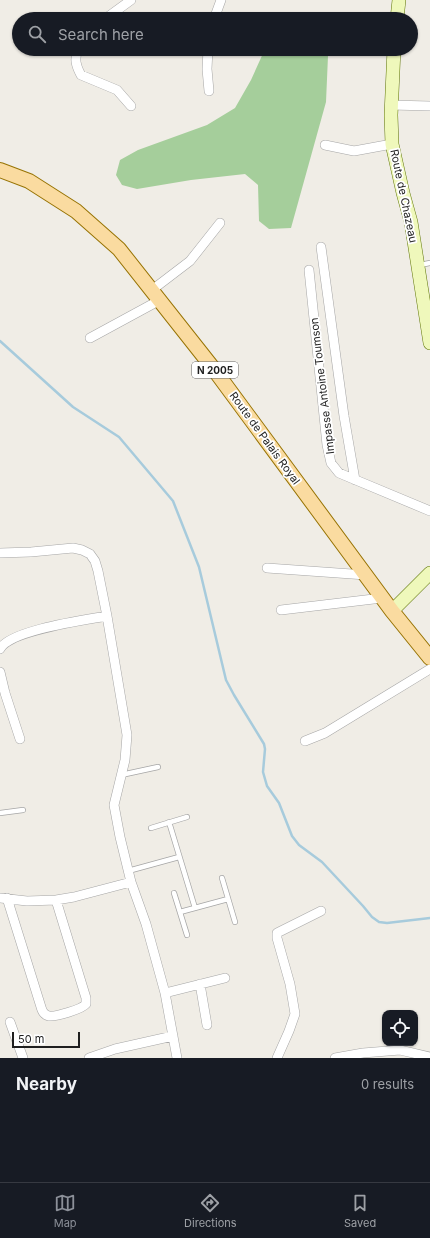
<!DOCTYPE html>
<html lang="en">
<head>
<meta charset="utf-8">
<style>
  body { margin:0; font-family:Inter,sans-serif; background:#20242c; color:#f1f3f6 }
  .controls { position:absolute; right:12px; bottom:12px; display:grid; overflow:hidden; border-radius:8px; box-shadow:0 1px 3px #0004 }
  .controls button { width:36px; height:36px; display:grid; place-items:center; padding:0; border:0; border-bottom:1px solid #363941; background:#171b24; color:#f1f3f6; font:20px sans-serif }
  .scale { position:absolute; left:12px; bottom:10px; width:68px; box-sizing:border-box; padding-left:4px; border:2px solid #1f1f1f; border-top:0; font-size:11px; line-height:14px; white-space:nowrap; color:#1f1f1f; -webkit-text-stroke:3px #fff; paint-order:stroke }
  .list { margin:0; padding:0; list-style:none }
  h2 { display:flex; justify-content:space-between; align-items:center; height:52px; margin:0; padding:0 16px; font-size:17px }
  h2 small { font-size:13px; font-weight:400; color:#9ea1a6 }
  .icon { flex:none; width:22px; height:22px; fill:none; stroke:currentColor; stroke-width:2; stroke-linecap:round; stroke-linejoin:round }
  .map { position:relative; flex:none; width:430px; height:1058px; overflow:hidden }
  .search { position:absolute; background:#171b24; box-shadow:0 1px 3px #0004; left:12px; right:12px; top:12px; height:44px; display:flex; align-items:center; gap:10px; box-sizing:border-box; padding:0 14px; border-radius:22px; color:#9ea1a6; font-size:15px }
  .sheet { height:124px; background:#171b24 }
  nav { display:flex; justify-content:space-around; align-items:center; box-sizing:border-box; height:56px; border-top:1px solid #363941; background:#171b24; font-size:11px; color:#9ea1a6 }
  nav a { display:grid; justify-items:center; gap:2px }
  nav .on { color:#8c9099 }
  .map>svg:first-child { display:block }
  .forest { fill:#a5ce9b }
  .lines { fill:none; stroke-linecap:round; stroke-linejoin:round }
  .stream { stroke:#a7cbdc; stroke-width:2.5 }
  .lane-casing { stroke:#a6a6a6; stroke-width:6 }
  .street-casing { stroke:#a6a6a6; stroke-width:10 }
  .secondary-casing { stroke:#5f7507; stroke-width:14 }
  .primary-casing { stroke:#977303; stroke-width:16 }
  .lane { stroke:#fff; stroke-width:4.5 }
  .street { stroke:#fff; stroke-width:9 }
  .secondary { stroke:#eff8bb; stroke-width:13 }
  .primary { stroke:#fadba0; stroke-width:14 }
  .labels { text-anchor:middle; stroke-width:3.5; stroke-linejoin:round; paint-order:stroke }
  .shield { fill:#fff; stroke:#626262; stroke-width:1 }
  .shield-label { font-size:10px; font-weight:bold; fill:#1f1f1f }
  .street-label { font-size:11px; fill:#1f1f1f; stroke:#fff }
</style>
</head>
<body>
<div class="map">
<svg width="430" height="1058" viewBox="0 0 430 1058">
  <rect width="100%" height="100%" fill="#f0ede6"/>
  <path class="forest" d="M265 49H324L328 56 326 102 291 228 269 229 259 221 258 185 245 174 191 180 137 189 122 185 116 175 120 160 138 150 207 125 235 108 251 80Z"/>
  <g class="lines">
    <path class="stream" d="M0 341 73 407 119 437 173 501 199 567 226 680 234 695 264 744 265 749 263 772 267 786 279 803 292 836 299 845 322 862 363 906 372 917 379 922 387 923 430 918"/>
    <defs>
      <path id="lane" d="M420 265 430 263
        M121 775 158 767
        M0 813 23 810
        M169 822 195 908
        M151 828 187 817
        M128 871 179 857
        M222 878 235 922
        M174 893 187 935
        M180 912 228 899"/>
      <path id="street" d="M105 19 131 0
        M214 19 221 0
        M78 49C74 59 76 66 81 75L117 90 131 106
        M208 49 207 69 209 91
        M391 105 430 106
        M325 145 354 151 392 144
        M321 247 344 416 355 480
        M309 270 327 445 331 463 339 473 430 511
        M152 290 190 261 220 223
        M90 338 160 300
        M0 553 31 552 73 548 82 550 90 554 95 561 98 571 107 616 127 735 125 760 114 805 120 837 131 882 146 924 165 993 177 1058
        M267 568 366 575
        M281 610 382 598
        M0 649C10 630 85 620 107 616
        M0 672 5 693 20 739
        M305 741 325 733 430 669
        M0 898 27 901 56 900 74 897 131 882
        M7 898 41 1007C42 1011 44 1015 49 1016 56 1017 82 1009 86 1004V998L56 900
        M200 984 207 1025
        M165 993 225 978
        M10 1022 23 1058
        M89 1058 115 1049 173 1036
        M277 1058 289 1031 295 1014 290 984 277 938V933L321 911
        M335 1058 363 1053 400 1050 430 1057"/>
      <path id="secondary" d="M397 19 399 0
        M394 49 391 115 392 144 403 193 411 222 430 343
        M392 611 430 573"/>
      <path id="primary" d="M0 170 29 181 76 211 119 249 213 368 392 611 430 658"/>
    </defs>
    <use href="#lane" class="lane-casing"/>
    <use href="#street" class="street-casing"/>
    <use href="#secondary" class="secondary-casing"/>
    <use href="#primary" class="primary-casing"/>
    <use href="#lane" class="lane"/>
    <use href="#street" class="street"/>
    <use href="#secondary" class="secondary"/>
    <use href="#primary" class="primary"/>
  </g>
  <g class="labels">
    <rect class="shield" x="192" y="362" width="46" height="16" rx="3"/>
    <g class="shield-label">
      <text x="215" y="374">N 2005</text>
    </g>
    <g class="street-label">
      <text transform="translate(404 196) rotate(78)" y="4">Route de Chazeau</text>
      <text transform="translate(322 386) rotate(-97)" y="4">Impasse Antoine Toumson</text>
      <text transform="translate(265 438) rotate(54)" y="4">Route de Palais Royal</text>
    </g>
  </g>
</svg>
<div class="controls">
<button><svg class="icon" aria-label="locate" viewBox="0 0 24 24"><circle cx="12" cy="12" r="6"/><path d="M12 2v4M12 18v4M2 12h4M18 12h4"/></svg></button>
</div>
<div class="scale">50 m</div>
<div class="search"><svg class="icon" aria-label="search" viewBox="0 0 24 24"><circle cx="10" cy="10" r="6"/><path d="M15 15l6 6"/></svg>Search here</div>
</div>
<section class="sheet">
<h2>Nearby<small>0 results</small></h2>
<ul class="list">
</ul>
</section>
<nav>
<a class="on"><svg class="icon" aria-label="map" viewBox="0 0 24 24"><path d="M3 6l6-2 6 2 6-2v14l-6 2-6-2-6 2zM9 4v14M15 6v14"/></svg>Map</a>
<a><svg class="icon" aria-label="directions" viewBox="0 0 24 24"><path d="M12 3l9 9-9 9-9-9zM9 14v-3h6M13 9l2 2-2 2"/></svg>Directions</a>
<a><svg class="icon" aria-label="saved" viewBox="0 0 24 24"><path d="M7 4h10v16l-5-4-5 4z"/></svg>Saved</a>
</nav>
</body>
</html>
